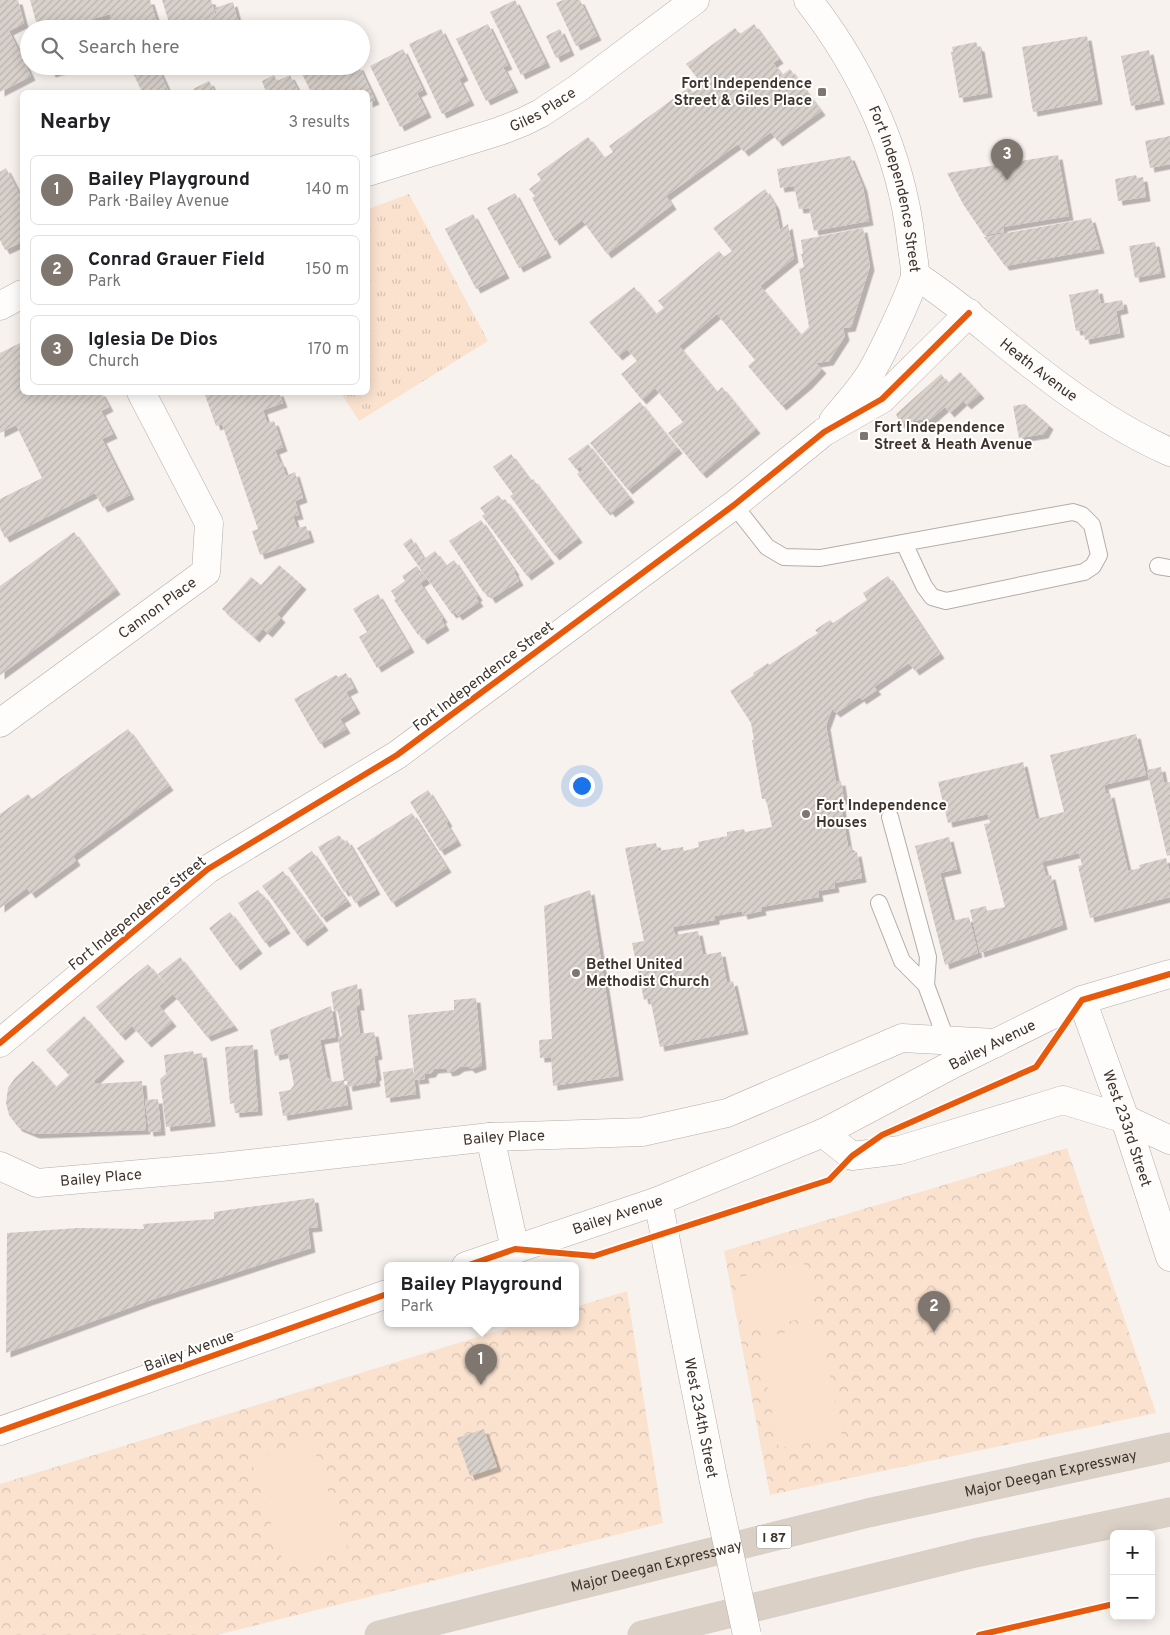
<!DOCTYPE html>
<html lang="en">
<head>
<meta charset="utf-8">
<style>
  body { margin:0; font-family:Overpass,sans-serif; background:#f6f6f6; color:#202124 }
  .controls { position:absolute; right:15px; bottom:15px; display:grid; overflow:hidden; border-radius:8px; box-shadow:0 2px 12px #0003 }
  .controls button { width:45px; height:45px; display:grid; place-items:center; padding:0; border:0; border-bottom:1px solid #e0e0e0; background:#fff; color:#202124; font:25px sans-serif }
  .you { position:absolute; left:581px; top:785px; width:18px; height:18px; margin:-12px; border:4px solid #fff; border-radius:50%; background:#1a73e8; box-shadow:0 0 0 8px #1a73e833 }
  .badge { display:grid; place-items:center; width:32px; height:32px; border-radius:50%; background:#807670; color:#fff; font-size:16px; font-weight:700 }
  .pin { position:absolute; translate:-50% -41px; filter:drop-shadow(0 1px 2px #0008) }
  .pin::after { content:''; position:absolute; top:26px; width:18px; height:15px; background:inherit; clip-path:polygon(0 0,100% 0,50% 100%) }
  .popup { position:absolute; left:384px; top:1262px; width:195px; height:65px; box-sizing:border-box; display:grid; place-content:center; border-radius:8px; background:#fff; filter:drop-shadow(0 1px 4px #0005); font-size:16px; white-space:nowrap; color:#757577 }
  .popup b { font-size:19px; color:#202124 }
  .popup::after { content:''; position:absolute; left:50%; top:100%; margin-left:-10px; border:10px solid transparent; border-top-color:#fff }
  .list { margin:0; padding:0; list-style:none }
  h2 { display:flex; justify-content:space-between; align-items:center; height:65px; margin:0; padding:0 20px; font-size:21px }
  h2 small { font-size:16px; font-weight:400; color:#757577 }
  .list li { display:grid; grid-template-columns:32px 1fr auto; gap:15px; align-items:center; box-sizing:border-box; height:70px; margin:0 10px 10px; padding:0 10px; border:1px solid #e0e0e0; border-radius:8px }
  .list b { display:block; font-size:19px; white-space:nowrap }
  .list p { margin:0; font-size:16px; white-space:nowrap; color:#757577 }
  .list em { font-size:16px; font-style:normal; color:#757577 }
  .icon { flex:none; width:28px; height:28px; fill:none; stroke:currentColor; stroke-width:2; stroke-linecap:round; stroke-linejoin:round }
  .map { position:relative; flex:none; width:1170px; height:1635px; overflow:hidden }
  .search { position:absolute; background:#fff; box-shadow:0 2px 12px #0003; left:20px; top:20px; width:350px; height:55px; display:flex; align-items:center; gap:12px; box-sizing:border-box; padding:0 18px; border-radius:28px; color:#757577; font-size:19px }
  .panel { position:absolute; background:#fff; box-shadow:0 2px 12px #0003; left:20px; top:90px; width:350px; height:305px; border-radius:8px }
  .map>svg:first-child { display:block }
  .grass { fill:url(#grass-tufts) }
  .park { fill:url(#park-crowns) }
  .garden { fill:#fae2cf }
  .building { fill:url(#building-hatch); filter:url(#shadow) }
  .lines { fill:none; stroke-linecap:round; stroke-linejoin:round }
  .lane-casing { stroke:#b4ada7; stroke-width:18 }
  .street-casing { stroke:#b4ada7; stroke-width:29 }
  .secondary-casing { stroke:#b4ada7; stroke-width:29 }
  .highway-casing { stroke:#d2ceca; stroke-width:29 }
  .lane { stroke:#fefdfc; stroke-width:16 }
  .street { stroke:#fefdfc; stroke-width:28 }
  .secondary { stroke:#fefdfc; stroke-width:28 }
  .highway { stroke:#dbd0c5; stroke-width:28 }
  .street-bridge-casing { stroke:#b4ada7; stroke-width:29; stroke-linecap:butt }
  .street-bridge { stroke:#fefdfc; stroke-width:28 }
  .cycleway-casing { stroke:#fff; stroke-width:9 }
  .cycleway { stroke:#e8590c; stroke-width:6 }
  .poi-dot { fill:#807670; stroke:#fff; stroke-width:2 }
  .labels { text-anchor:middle; stroke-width:4; stroke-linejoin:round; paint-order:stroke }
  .shield { fill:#fff; stroke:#79716b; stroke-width:1 }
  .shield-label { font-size:14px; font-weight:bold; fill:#3f342c }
  .poi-label { font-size:15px; font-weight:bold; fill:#3f342c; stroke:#fff; text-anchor:start }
  .street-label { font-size:15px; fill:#3f342c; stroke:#fff }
</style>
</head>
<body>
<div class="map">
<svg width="1170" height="1635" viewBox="0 0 1170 1635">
  <defs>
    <pattern id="grass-tufts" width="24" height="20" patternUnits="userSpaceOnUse" patternTransform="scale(1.25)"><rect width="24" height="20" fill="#fae2cf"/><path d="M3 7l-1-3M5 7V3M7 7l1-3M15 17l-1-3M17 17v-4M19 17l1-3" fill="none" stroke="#d7c2b2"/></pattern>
    <pattern id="park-crowns" width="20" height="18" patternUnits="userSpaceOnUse" patternTransform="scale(1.25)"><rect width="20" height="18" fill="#fae2cf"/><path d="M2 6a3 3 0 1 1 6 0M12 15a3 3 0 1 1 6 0" fill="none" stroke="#d7c2b2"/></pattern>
    <pattern id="building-hatch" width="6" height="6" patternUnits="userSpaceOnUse" patternTransform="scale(1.25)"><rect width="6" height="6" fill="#d8d0ca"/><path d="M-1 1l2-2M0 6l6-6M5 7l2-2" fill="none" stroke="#bab3ae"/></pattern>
    <filter id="shadow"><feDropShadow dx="4.5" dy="4.5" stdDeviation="0" flood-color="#0004"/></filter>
  </defs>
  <rect width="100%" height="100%" fill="#f8f2ee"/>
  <path class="grass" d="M409 194 488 341 359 421 341 393 368 392V209Z"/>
  <path class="park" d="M1067 1148 1156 1413 770 1495 724 1251Z
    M627 1291 663 1523 217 1635H0V1484L520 1324H575V1307Z"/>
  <path class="garden" d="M806 1264 817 1316 744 1330 734 1278Z
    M820 1326 842 1437 779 1448 758 1338Z
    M311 1440 348 1550 285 1568 251 1460Z"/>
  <path class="building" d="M0 0H18L24 23 9 31 31 76 0 92Z
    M30 0H150L159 29H114L110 14 82 22 83 29H38Z
    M162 0H211L220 29H171Z
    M515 0 546 63 521 75 490 12Z
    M563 0H580L597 36 576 46 556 3Z
    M233 2 240 29H221L215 8Z
    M488 24 508 65 503 67 514 88 486 101 456 39Z
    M754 24 779 59 773 63 782 75 790 69 821 111 778 142 771 132 744 152 738 144 666 196 672 205 607 254 582 220 555 241 532 198 535 196 529 189 541 180 537 174 588 137 604 158 613 152 609 146 689 87 693 93 703 85 686 64 735 28 740 34Z
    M441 29 464 76 459 79 470 101 442 114 409 44Z
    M560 29 570 51 556 58 546 36Z
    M1087 36 1098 100 1033 112 1022 47Z
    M976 42 978 47H980L988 93 959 98 951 52H953L952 47Z
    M403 49 423 90 417 93 427 113 400 127 370 66Z
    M1149 50 1160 100 1131 106 1121 56Z
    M49 66H72V67L51 73Z
    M146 66H157L169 92H142L133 73Z
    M298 66H359L375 100 368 103V92H311Z
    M274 75 277 81 290 75 299 92H266L262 81Z
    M209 81 215 92H195L193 89Z
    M1170 136V164L1150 168 1145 141Z
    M1058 155 1069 216 1003 227 1004 232 984 235 963 204 947 173Z
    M850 156 863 187 869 221 814 231 809 208 799 209 794 186 780 188 777 169Z
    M6 168 22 199V242L5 250 0 240V172Z
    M1136 175 1137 178 1143 177 1146 197 1118 201 1115 179Z
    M765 189 775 205 780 230 788 224 794 258 760 286 801 335 809 327 799 269 804 267 801 254H803L801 240 863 228 870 266 851 327 843 328 845 336 829 361 816 363 822 369 808 384 782 406 748 366 755 360 717 314 679 346 717 392 722 387 756 429 702 474 668 433 683 422 655 388 642 400 621 374 637 361 627 349 618 356 589 322 634 287 656 314 664 308 658 301 719 251 724 257 732 251 713 228Z
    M515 193 547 253 519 268 487 208Z
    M473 214 505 274 476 289 445 229Z
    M1091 218 1100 249 1005 266 984 237Z
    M1155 242 1161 273 1135 278 1129 246Z
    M1098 289 1101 304 1122 300 1124 309 1116 311 1120 333 1085 340 1083 330 1076 331 1069 295Z
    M22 342V392H101L109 407 101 411 113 434 102 439 130 495 103 508 95 493 5 538 0 528V499L42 478 16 425 0 433V353Z
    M960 372 980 394 967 405 963 401 950 413 945 407 930 420 928 418 900 424 896 414 941 374 948 383Z
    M204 392H279L283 403 263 410 267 423 274 421 283 447 275 450 280 463 281 462 286 476 295 472 303 498 295 501 299 515 293 516 297 528 306 526 310 538 260 555 252 531 258 529 222 424 216 426Z
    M640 402 678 449 628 490 590 443Z
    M1025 404 1049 425 1044 434 1019 438 1013 406Z
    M588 444 630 498 611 513 608 509 606 511 577 474 583 470 581 466 576 469 568 459Z
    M511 454 531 481 533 479 578 538 555 556 510 496 513 494 493 467Z
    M498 495 503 501 505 499 550 559 527 576 482 516 485 514 480 508Z
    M481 520 515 571 514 572 519 581 491 599 486 591 484 593 449 541Z
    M74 532 116 590 0 675V586Z
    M411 538 424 559 435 551 446 566 454 560 478 596 476 598 479 602 458 616 455 612 452 614 403 544Z
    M279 565 302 585 277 614 281 618 268 633 263 629 255 638 222 609 251 577 261 585Z
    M417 566 426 579 420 583 443 618 441 619 445 626 423 640 419 634 418 635 394 600 396 599 391 591 405 581 402 576Z
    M888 576 940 654 915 671 909 663 874 687 877 690 862 700 860 697 836 713 832 709 826 725 836 782 841 781 844 800H840L848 846H850L852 853 857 852 862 878 834 883 835 888 818 891 819 897 761 907 762 911 743 915 742 911 715 916V920L673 927 675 935 698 931 703 955 721 952 727 983 733 981 744 1030 660 1047 650 998 644 1000 632 943 644 941 625 848 656 843 658 851 683 847 684 851 699 847 698 842 727 836V832L744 829 745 832 772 827 766 799H762L752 740H754L751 723 730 691 754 675 753 673 768 663 769 665 818 633 815 630 830 620 833 623 867 600 863 593Z
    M378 594 410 648 377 668 359 637 367 632 353 609Z
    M346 673 354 688 346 692 356 709 340 719 346 729 320 744 294 699 336 675 338 677Z
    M128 729 169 786 73 856 76 861 31 894 27 888 0 908V814L28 794 32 799Z
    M1136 734 1146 775 1104 785 1106 794 1110 793 1128 871 1140 868 1139 865 1166 858 1170 873V897L1090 918 1078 866 1082 865 1079 853 1042 862 1046 876 1051 875 1063 925 980 953 970 910 986 906 987 911 1005 907 984 824 990 823 988 814 948 823 938 782 1023 762 1036 819 1064 812 1050 755Z
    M1161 767 1164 783 1170 782V855L1167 856 1147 770Z
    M428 790 448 822 446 823 457 841 440 851 410 802Z
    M412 813 447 868 392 903 357 848Z
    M339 835 344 842 347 840 376 890 355 903 348 890 344 892 318 847Z
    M949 837 957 869 940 873 952 921 969 917 978 953 945 965 915 846Z
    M312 851 347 901 322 918 288 868Z
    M283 871 324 926 303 942 262 886Z
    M258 890 262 895H263L286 929 265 943 238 903Z
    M590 890 619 1076 553 1086 551 1057 540 1058 539 1040 552 1039 544 906Z
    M230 912 258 949 236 966 209 928Z
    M180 957 234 1026 207 1037 173 994 159 1006 172 1022 147 1043 132 1026 121 1036 96 1007 148 964 170 990 158 974Z
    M357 984 360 1006H356L360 1034 374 1032 378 1055 374 1056 377 1076 375 1077 376 1082 348 1087 347 1081H344L348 1105 283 1116 279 1092 290 1090 294 1085 288 1053 275 1056 270 1030 331 1006 336 1037 320 1040 327 1077 333 1082 344 1080 338 1037 342 1036 338 1011H334L331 992Z
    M476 998 482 1065 471 1069 468 1066 460 1067 454 1071 448 1072 446 1068 434 1069 431 1073 424 1074 425 1079 415 1080 408 1015 454 1010V1000Z
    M84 1016 120 1057 95 1080V1084L142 1081 146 1130 35 1134 18 1127 9 1115 6 1103 8 1088 15 1078 33 1061 56 1087 69 1075 46 1050Z
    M253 1045 258 1111 235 1113 234 1103 230 1104 225 1047Z
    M193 1051 194 1054 202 1053 211 1122 166 1127 160 1079 166 1074 164 1055Z
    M413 1068 416 1094 386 1098 383 1072Z
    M158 1099 161 1131 149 1132 145 1100Z
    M314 1198 318 1227 308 1228 311 1248 148 1301 6 1353 7 1233 78 1228 144 1229 143 1224 214 1219V1212Z
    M484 1429 497 1467 470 1476 457 1438Z"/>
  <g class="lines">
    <defs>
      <path id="lane" d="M734 505 767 547 784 557 820 558 1073 512 1082 515 1092 525 1099 555 1093 566 1084 572 946 601 932 597 924 586 904 543
        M1158 566 1170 568
        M890 817 928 957 926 985
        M879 903 902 961 926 985 949 1047"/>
      <g id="street">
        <path id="s1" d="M808 0C862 69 901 153 911 240 912 251 915 263 915 274 915 286 877 364 868 377 858 393 844 407 833 421"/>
        <path id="s2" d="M368 172 500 131 523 122 541 113 577 89 695 0"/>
        <path id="s3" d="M915 275C959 303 996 338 1037 369 1078 401 1122 431 1170 452"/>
        <path d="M0 306 22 294"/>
        <path id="s4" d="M0 723 206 572 209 523 141 392"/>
        <path id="s5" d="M1082 1000 1125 1119 1170 1257"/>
        <path d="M0 1043 208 869 397 755 734 505 824 432 882 399 969 313"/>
        <path d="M823 1133 852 1156 900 1150 1063 1100 1125 1119 1170 1140"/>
        <path d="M490 1137 515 1249"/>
        <path id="s6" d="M0 1166 37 1183 221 1167 490 1137 642 1132 727 1113 902 1038 996 1043"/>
        <path d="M658 1201 713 1477"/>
      </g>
      <g id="secondary">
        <path id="s7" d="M466 1266 658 1201 823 1133 955 1063 1082 1000 1170 974"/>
        <path d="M0 1431 387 1294"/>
      </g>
      <g id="highway">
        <path id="s8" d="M379 1635 868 1513 1170 1447"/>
        <path d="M642 1635 975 1553 1170 1512"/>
      </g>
    </defs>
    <use href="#lane" class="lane-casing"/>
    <use href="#street" class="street-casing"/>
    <use href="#secondary" class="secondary-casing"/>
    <use href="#highway" class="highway-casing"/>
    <use href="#lane" class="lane"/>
    <use href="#street" class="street"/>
    <use href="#secondary" class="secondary"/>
    <use href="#highway" class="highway"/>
    <defs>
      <path id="street-bridge" d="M713 1477 747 1635"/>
    </defs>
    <use href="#street-bridge" class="street-bridge-casing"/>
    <use href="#street-bridge" class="street-bridge"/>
    <defs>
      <path id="cycleway" d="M0 1043 208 869 397 755 734 505 824 432 882 399 969 313
        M466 1266 515 1249 594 1256 829 1180 852 1156 882 1135 1036 1067 1082 1000 1170 974
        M0 1431 387 1294
        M979 1635 1114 1604"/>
    </defs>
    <use href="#cycleway" class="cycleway-casing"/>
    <use href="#cycleway" class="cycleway"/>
  </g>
  <g class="poi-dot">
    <rect x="817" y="87" width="10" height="10" rx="2.5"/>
    <rect x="859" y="431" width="10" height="10" rx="2.5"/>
    <circle cx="806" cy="814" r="5"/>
    <circle cx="576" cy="973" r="5"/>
  </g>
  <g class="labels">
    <rect class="shield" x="756.5" y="1525.5" width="35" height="23" rx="4"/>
    <g class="shield-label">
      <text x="774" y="1542">I 87</text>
    </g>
    <g class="poi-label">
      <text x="812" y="88" text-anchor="end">Fort Independence<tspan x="812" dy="17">Street &amp; Giles Place</tspan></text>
      <text x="874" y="432">Fort Independence<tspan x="874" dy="17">Street &amp; Heath Avenue</tspan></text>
      <text x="816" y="810">Fort Independence<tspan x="816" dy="17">Houses</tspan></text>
      <text x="586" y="969">Bethel United<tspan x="586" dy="17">Methodist Church</tspan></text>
    </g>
    <g class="street-label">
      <text dy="5" stroke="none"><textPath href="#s2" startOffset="186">Giles Place</textPath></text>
      <text dy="5" stroke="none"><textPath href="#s1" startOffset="211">Fort Independence Street</textPath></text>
      <text dy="5" stroke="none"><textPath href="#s3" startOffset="156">Heath Avenue</textPath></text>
      <text dy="5" stroke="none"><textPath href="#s4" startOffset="195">Cannon Place</textPath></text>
      <text transform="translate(483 676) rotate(-37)" y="5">Fort Independence Street</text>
      <text transform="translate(137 913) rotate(-39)" y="5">Fort Independence Street</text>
      <text dy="5" stroke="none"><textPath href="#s7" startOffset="572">Bailey Avenue</textPath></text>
      <text dy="5" stroke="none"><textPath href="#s5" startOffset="136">West 233rd Street</textPath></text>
      <text dy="5" stroke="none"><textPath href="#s6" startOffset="510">Bailey Place</textPath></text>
      <text dy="5" stroke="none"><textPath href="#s6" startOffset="105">Bailey Place</textPath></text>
      <text dy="5" stroke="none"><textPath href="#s7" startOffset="160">Bailey Avenue</textPath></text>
      <text transform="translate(189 1351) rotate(-20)" y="5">Bailey Avenue</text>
      <text transform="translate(701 1418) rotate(79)" y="5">West 234th Street</text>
      <text dy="5" stroke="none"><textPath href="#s8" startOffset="691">Major Deegan Expressway</textPath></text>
      <text dy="5" stroke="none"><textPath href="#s8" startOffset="286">Major Deegan Expressway</textPath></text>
    </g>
  </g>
</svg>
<div class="controls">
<button>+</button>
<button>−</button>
</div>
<div class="you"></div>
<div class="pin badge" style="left:481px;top:1385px">1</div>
<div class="popup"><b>Bailey Playground</b>Park</div>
<div class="pin badge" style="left:934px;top:1332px">2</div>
<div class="pin badge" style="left:1007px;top:180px">3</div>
<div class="search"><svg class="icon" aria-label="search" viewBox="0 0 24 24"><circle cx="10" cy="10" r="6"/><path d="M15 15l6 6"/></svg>Search here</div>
<section class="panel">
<h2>Nearby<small>3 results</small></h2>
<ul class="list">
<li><span class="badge">1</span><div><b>Bailey Playground</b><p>Park · Bailey Avenue</p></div><em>140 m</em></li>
<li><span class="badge">2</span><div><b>Conrad Grauer Field</b><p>Park</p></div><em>150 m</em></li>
<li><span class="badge">3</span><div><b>Iglesia De Dios</b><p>Church</p></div><em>170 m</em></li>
</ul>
</section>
</div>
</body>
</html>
